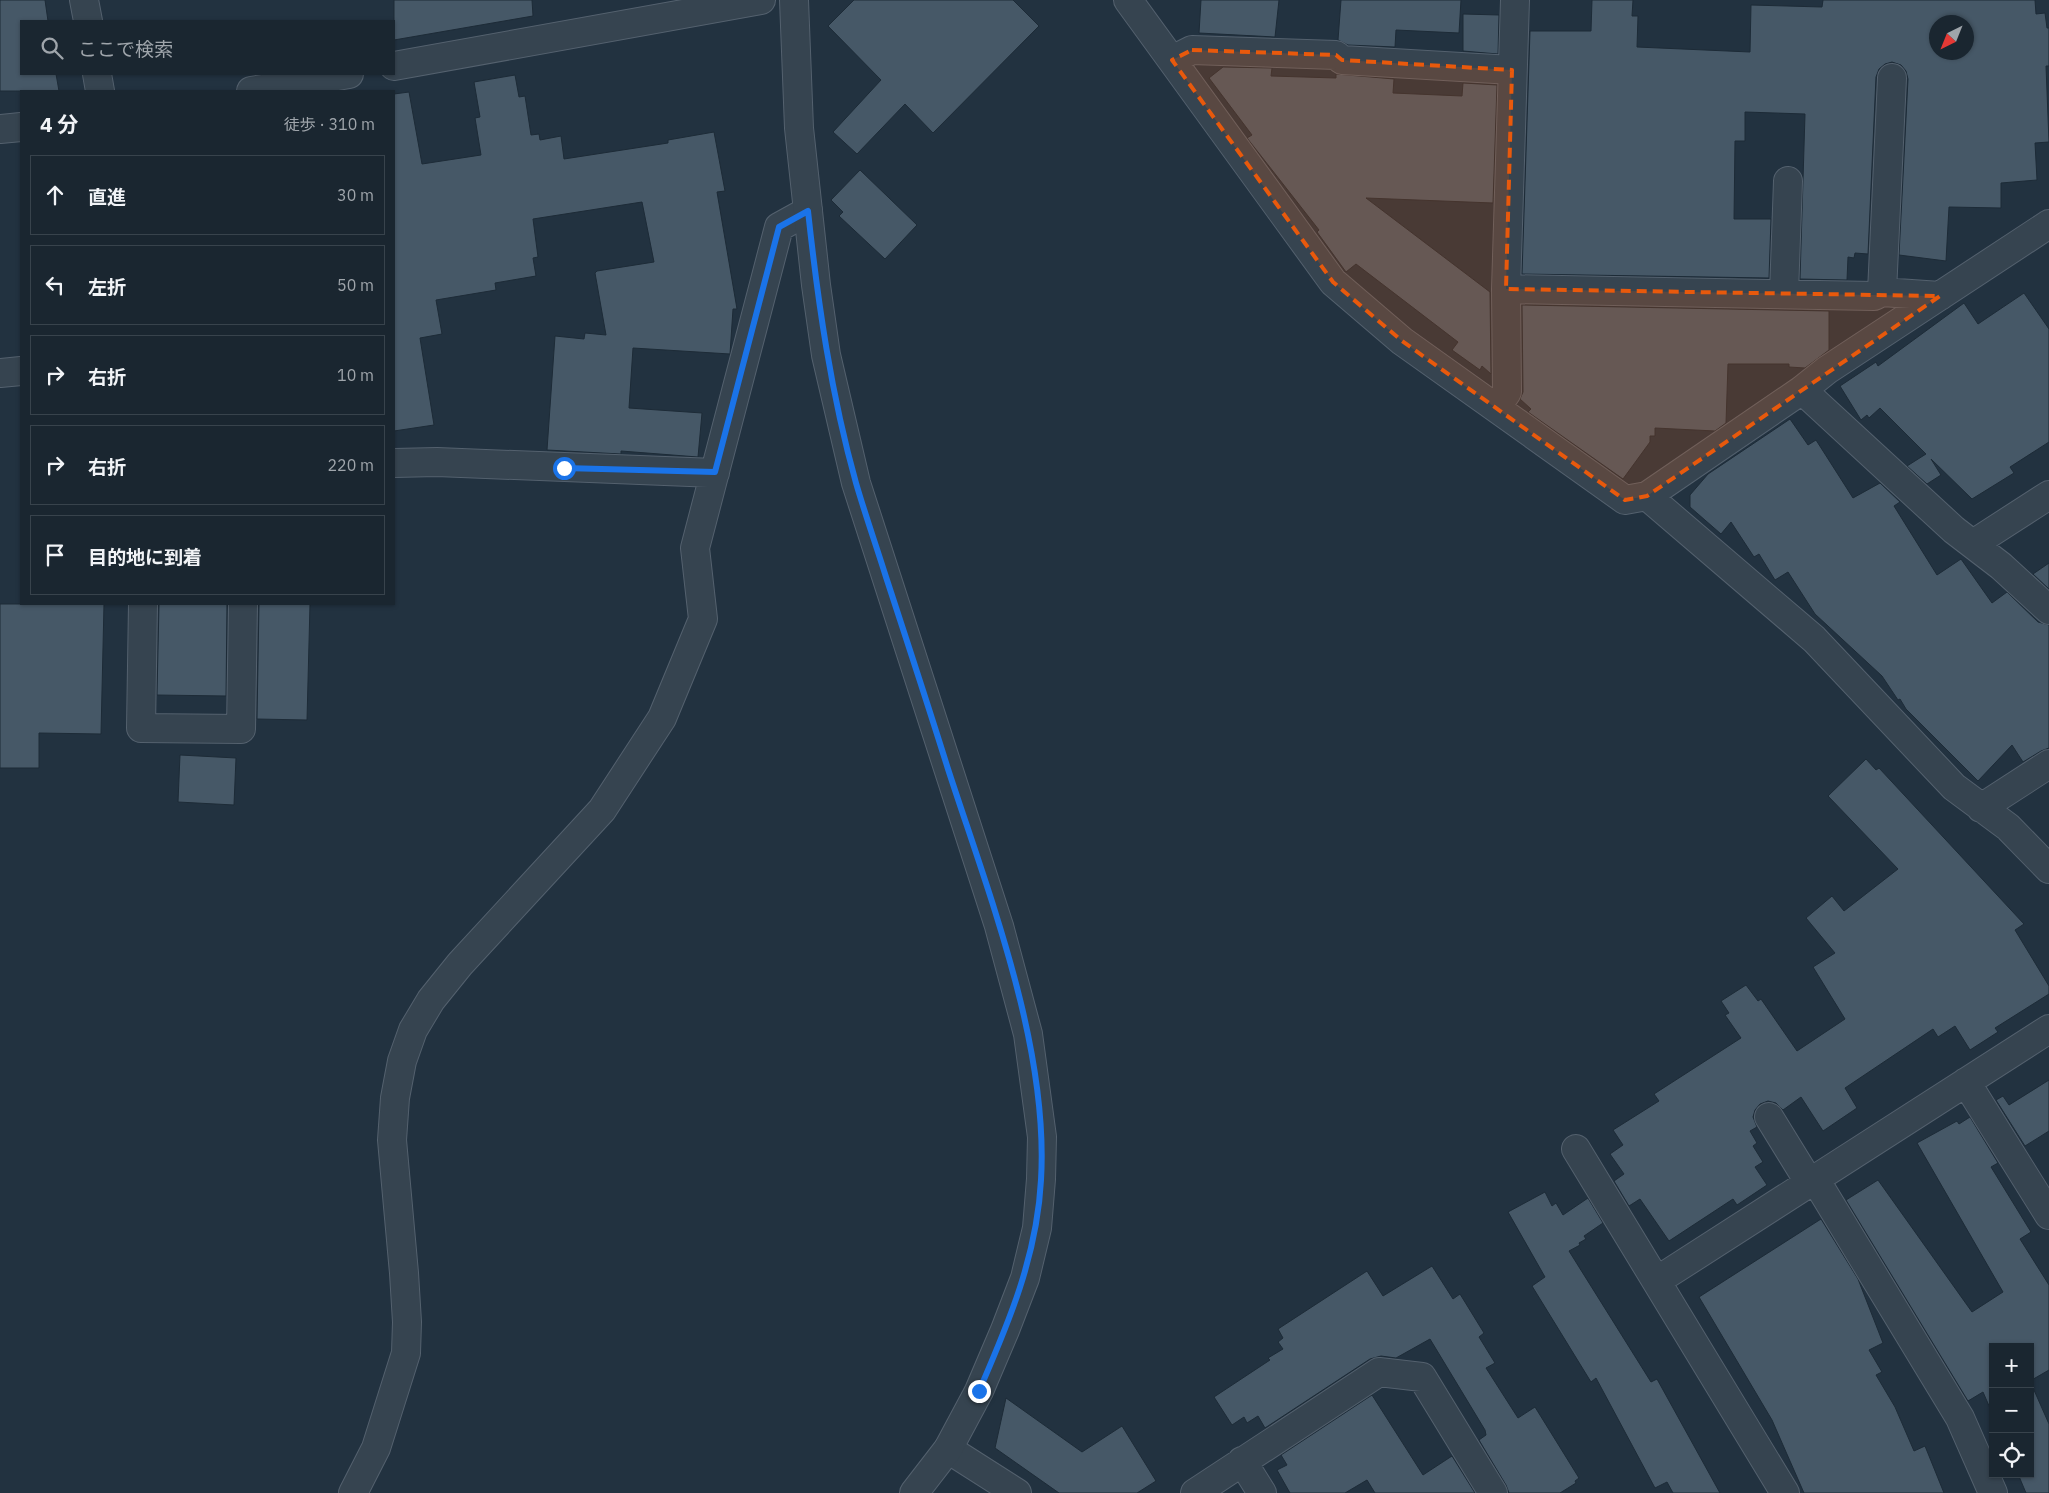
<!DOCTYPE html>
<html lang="ja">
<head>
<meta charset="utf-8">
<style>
  body { margin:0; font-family:"IBM Plex Sans","Noto Sans JP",sans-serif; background:#232e38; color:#f1f3f6 }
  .controls { position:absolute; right:15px; bottom:15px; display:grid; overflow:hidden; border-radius:0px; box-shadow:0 1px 4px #0004 }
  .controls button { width:45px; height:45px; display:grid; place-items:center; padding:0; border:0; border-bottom:1px solid #38434c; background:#1a2630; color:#f1f3f6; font:25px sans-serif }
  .compass { position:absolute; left:1929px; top:15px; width:45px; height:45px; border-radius:50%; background:#1a2630; box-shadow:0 1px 4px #0004; rotate:223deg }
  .stop { position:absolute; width:15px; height:15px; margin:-11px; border:4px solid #1a73e8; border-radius:50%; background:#fff }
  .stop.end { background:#1a73e8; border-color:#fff; box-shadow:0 1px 5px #0008 }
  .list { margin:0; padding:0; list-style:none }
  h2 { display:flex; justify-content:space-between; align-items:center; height:65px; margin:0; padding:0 20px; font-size:21px }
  h2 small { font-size:16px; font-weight:400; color:#9fa5ab }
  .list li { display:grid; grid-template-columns:32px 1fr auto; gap:15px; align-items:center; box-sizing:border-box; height:80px; margin:0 10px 10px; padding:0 10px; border:1px solid #38434c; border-radius:0px }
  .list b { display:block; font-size:19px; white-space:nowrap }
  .list em { font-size:16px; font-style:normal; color:#9fa5ab }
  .icon { flex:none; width:28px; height:28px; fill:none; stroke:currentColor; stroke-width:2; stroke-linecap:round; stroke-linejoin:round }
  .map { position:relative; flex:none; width:2049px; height:1493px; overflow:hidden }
  .search { position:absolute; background:#1a2630; box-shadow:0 1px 4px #0004; left:20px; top:20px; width:375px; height:55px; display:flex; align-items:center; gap:12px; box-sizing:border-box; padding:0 18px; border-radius:0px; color:#9fa5ab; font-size:19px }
  .panel { position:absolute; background:#1a2630; box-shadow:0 1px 4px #0004; left:20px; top:90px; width:375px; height:515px; border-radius:0px }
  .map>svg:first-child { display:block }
  .building { fill:#465867; stroke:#1d2b37; fill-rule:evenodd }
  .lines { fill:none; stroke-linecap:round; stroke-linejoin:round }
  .minor-casing { stroke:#54616e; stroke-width:30 }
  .tertiary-casing { stroke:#54616e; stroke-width:30 }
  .minor { stroke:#364450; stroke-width:28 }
  .tertiary { stroke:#364450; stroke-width:28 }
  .route { stroke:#1a73e8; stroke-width:6 }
  .marked { fill:#e8590c; fill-opacity:0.2; stroke:#e8590c; stroke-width:4; stroke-dasharray:10 6; stroke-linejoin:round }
</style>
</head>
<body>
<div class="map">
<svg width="2049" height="1493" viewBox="0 0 2049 1493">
  <rect width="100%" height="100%" fill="#223240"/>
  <path class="building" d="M0 0H45L48 21H21V74H56L59 91H0Z
    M394 0H532L533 16 394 40Z
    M854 0H1013L1039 26 933 133 905 104 857 154 833 132 881 80 828 26Z
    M1201 0H1279L1275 37 1199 33Z
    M1341 0H1461L1459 33 1396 30 1395 47 1348 45 1338 40Z
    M1592 0H1633L1632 16H1638L1637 47 1750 52 1751 5 1822 7 1823 0H2035L2036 14 2045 13 2047 28H2049V66H2046L2049 142 2035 143 2037 180 2001 183V208L1949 207 1946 261 1899 255 1908 79 1906 71 1901 65 1892 62 1885 64 1879 69 1876 77 1868 254 1855 253 1854 258 1848 257 1847 280 1800 279 1805 114 1745 112V141H1735L1734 219H1771L1769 278 1522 274 1530 31H1591ZM1936 22H1966V52H1936Z
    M1463 14 1499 15 1498 54 1463 51Z
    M1223 67 1272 68 1271 76 1336 78V74L1394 79 1393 93 1462 96 1463 83 1497 85 1493 203 1366 198 1490 292 1491 374 1482 366 1480 370 1452 350 1458 342 1356 264 1346 272 1317 232 1319 230 1247 138 1252 135 1209 78Z
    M515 75 519 97 525 96 531 135 539 134 540 140 561 136 564 159 668 143V140L714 132 725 191 717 192 737 309H733L730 354 633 348 629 408 702 413 698 457 621 451V454L547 450 555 336 584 339 585 333 606 335 595 273 597 271 654 262 642 202 533 219 538 257 533 258 536 276 495 283 496 290 436 300 442 334 420 338 434 425 394 431V94L409 92 422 164 481 155 475 118 480 117 474 82Z
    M860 170 917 225 885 259 839 216 843 212 831 200Z
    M2024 293 2049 329V442L2010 467 2014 473 1972 499 1931 459 1941 475 1927 484 1907 466 1926 454 1880 408 1869 418 1867 415 1861 420 1840 386 1876 362 1878 366 1964 303 1978 324Z
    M1522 305 1829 311V350L1805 368 1789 367V364H1728L1726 423 1715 431 1655 428V436H1650V442L1623 479 1528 412 1531 409 1520 399 1523 392Z
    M1790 419 1808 445 1816 440 1853 498 1880 483 1900 502 1894 506 1937 575 1961 559 1992 603 2007 592 2038 622 2049 625V748L2041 751 2023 762 2012 745 1978 781 1906 709 1900 699 1898 700 1882 676 1815 614 1788 572 1775 580 1759 554 1754 557 1731 522 1721 534 1690 507V495L1708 474Z
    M2049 563V589L2033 574Z
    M0 604H104L101 734 39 733V768H0Z
    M159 604H227L226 696 157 695Z
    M259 604H310L307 720 257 719Z
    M180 755 236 758 234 805 178 802Z
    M1866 759 1876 770 1879 768 2024 924 2015 930 2049 986V994L1995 1028 1998 1032 1970 1050 1955 1026 1938 1037 1933 1029 1845 1088 1857 1108 1823 1131 1801 1097 1783 1110 1776 1103 1768 1101 1760 1104 1755 1110 1753 1117 1757 1127 1750 1131 1757 1143 1753 1146 1763 1162 1755 1167 1767 1185 1737 1205 1733 1199 1669 1241 1640 1199 1629 1206 1614 1181 1624 1174 1610 1154 1623 1145 1613 1130 1659 1101 1654 1094 1741 1038 1725 1015 1729 1013 1721 1001 1746 985 1758 1001 1761 999 1797 1051 1845 1019 1813 967 1835 953 1806 918 1832 896 1844 911 1898 869 1828 796Z
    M2049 1080V1131L2025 1146 1996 1100 2003 1096 2009 1105Z
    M1970 1117 1998 1163 1991 1167 2031 1232 2020 1239 2049 1285V1370L2030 1381V1347H1993V1415L1983 1392 1968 1401 1846 1200 1878 1180 1972 1312 2003 1292 1917 1143 1957 1121 1959 1124Z
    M1545 1192 1552 1206 1556 1203 1563 1215 1588 1198 1603 1223 1584 1236 1586 1239 1579 1243 1580 1245 1569 1251 1651 1382 1657 1379 1720 1493H1673L1667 1482 1655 1488 1596 1378 1591 1382 1532 1286 1545 1277 1508 1212Z
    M1821 1219 1858 1279 1883 1343 1869 1350 1882 1372 1876 1375 1895 1407 1914 1451 1925 1446 1944 1493H1804L1772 1420 1699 1297Z
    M1432 1266 1453 1299 1460 1294 1484 1333 1479 1337 1495 1363 1486 1368 1518 1418 1535 1407 1579 1478 1575 1481 1576 1483 1560 1493H1509L1506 1485 1479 1440 1486 1435 1485 1430 1430 1339 1396 1358 1381 1356 1370 1359 1265 1428 1258 1416 1247 1423 1244 1417 1232 1425 1214 1397 1270 1360 1268 1358 1283 1349 1278 1342 1283 1338 1278 1329 1367 1271 1383 1296Z
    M2030 1381 2049 1424V1493H2026L2018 1474H2030Z
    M1372 1395 1423 1475 1452 1456 1475 1493H1375L1367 1480 1345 1493H1290L1277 1470 1287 1465 1281 1455Z
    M1006 1398 1082 1452 1122 1426 1156 1481 1137 1493H1059L995 1448Z"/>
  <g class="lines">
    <defs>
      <path id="minor" d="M84 0 88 21
        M1128 0 1333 282 1402 341 1625 500 1647 496 1802 390 1827 370 2049 224
        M1172 60 1192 50 1336 55 1342 60 1512 70
        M394 66 761 0
        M97 74 100 91
        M251 91 349 74
        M0 129 21 127
        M1506 289 1874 296 1882 292 1940 296
        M1882 292 1892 78
        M1784 293 1788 181
        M0 373 21 371
        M1802 390 1954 530 2001 566 2049 610
        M1496 408 1507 392 1506 289 1515 0
        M394 463 437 462 715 473
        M1647 496 1814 639 1954 787 2008 827 2049 869
        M1973 544 2049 495
        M143 604 141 728 241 729 243 604
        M1981 808 2049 764
        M1966 1082 2049 1215
        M1769 1117 1809 1182
        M1576 1149 1785 1493
        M1815 1179 1960 1418 1993 1493
        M1658 1280 2049 1029
        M948 1449 1017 1493
        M1242 1461 1262 1493
        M353 1493 376 1448 406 1353 407 1322 404 1273 392 1140 395 1098 402 1061 413 1030 431 1000 460 964 602 810 662 718 703 619 695 548 779 227 808 211
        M1195 1493 1379 1372 1422 1377 1493 1493"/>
      <path id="tertiary" d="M794 0 799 128 816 285 826 355 856 483 999 926 1028 1034 1042 1137 1041 1179 1037 1228 1025 1278 1005 1330 979 1391 948 1449 914 1493"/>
    </defs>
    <use href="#minor" class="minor-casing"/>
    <use href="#tertiary" class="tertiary-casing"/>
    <use href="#minor" class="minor"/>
    <use href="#tertiary" class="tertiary"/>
  </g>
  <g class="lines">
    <path class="route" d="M564 468 715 472 779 227 808 211C818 303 831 394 856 483 865 514 876 545 886 577 907 641 928 705 948 769 989 895 1049 1047 1041 1180 1037 1256 1009 1322 979 1391"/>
  </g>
  <path class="marked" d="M1192 50 1336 55 1342 60 1512 70 1506 289 1940 296 1647 496 1625 500 1402 341 1333 282 1172 60Z"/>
</svg>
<div class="controls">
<button>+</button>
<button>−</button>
<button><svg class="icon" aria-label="locate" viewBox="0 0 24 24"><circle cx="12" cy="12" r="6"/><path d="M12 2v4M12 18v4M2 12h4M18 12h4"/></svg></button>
</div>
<svg class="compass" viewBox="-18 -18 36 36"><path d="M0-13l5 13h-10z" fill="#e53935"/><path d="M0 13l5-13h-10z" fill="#9fa5ab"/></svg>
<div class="stop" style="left:564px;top:468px"></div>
<div class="stop end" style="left:979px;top:1391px"></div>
<div class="search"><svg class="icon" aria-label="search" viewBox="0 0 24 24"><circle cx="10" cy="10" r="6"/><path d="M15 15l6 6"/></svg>ここで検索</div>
<section class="panel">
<h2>4 分<small>徒歩 · 310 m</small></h2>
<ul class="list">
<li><svg class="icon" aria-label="ahead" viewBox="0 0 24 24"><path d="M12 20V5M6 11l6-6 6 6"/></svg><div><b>直進</b></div><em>30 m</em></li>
<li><svg class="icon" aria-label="left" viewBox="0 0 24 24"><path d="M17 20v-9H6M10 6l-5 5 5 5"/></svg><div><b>左折</b></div><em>50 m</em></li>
<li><svg class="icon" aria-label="right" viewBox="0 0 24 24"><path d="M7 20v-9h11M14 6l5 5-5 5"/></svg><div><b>右折</b></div><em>10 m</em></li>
<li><svg class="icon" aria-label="right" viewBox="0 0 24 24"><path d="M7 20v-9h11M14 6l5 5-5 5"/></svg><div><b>右折</b></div><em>220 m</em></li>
<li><svg class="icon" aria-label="arrive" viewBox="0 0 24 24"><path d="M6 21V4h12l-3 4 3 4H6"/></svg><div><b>目的地に到着</b></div></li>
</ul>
</section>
</div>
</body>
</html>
